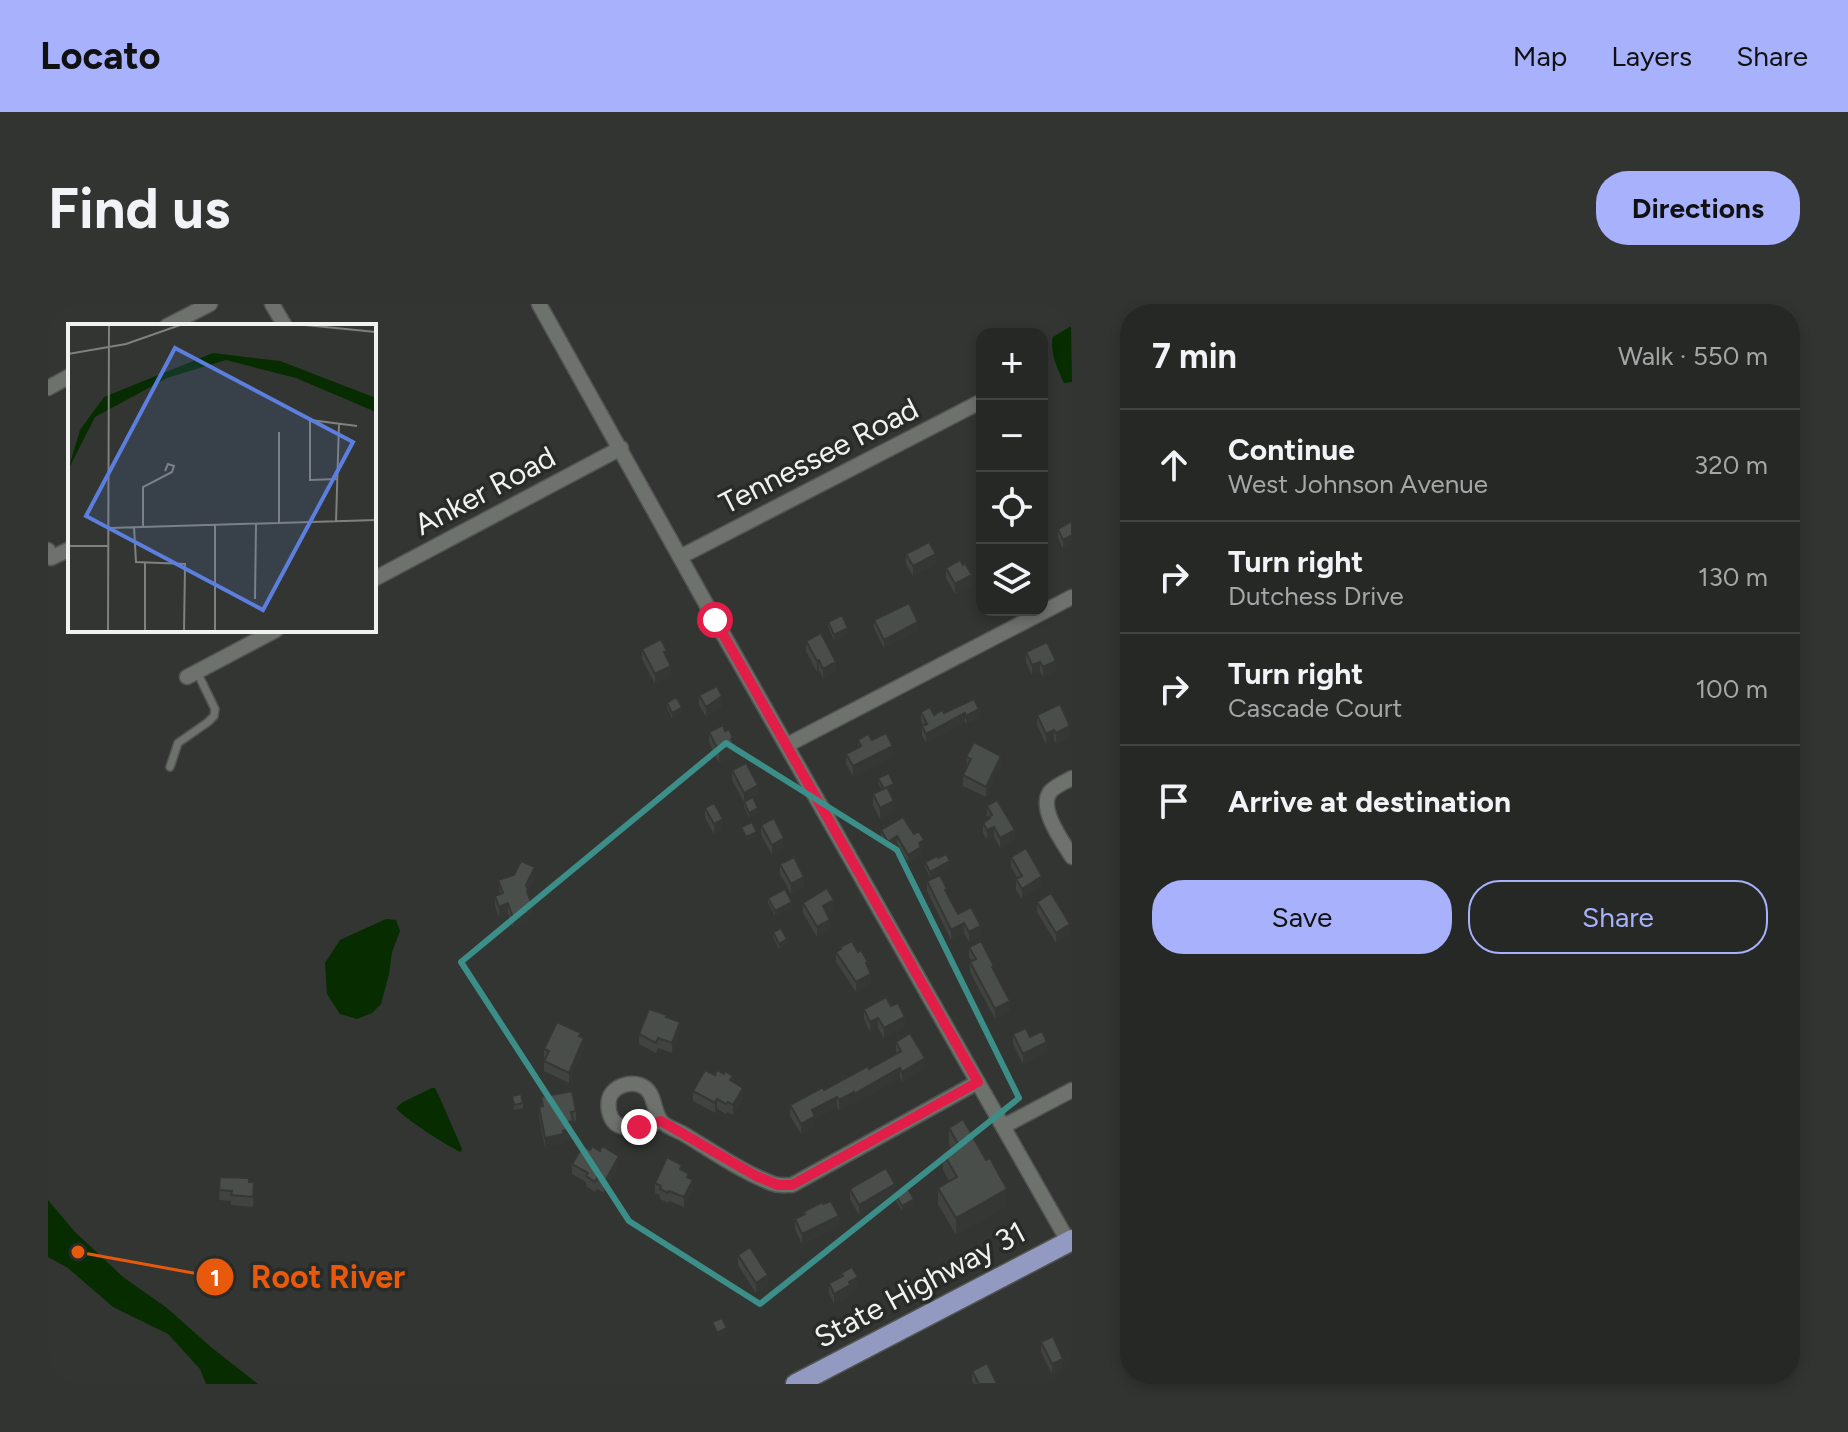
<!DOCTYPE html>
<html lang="en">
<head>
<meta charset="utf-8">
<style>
  body { margin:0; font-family:Figtree,sans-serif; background:#323432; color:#f1f3f6 }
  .controls { position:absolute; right:24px; top:24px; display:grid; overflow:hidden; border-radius:16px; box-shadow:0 4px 12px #0003 }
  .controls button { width:72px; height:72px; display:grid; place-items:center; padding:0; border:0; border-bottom:2px solid #424442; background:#262825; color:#f1f3f6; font:40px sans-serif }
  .stop { position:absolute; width:24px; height:24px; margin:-18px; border:6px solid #e11d48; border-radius:50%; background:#fff }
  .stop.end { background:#e11d48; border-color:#fff; box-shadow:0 2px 8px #0008 }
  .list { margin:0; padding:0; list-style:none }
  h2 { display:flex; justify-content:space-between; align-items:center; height:104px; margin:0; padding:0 32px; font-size:34px }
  h2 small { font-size:26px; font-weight:400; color:#a4a6a7 }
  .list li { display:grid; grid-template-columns:52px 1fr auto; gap:24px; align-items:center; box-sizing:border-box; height:112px; padding:0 32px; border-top:2px solid #424442 }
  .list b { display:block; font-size:30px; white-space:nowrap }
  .list p { margin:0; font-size:26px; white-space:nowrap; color:#a4a6a7 }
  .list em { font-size:26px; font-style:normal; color:#a4a6a7 }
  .actions { display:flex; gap:16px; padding:24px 32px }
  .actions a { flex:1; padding:18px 0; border:2px solid #a7b1fc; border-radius:32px; text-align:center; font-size:28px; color:#a7b1fc }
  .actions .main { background:#a7b1fc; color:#111 }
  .icon { flex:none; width:44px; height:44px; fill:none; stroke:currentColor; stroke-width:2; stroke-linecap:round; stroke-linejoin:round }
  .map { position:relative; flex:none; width:1024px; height:1080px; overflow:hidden; border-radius:32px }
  header { display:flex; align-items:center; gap:48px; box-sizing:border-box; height:112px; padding:0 40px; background:#a7b1fc; color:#111 }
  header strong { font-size:38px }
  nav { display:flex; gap:44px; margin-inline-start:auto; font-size:28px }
  .intro { display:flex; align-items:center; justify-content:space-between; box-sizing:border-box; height:192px; padding:0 48px }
  h1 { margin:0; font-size:56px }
  .button { padding:20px 36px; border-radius:32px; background:#a7b1fc; color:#111; font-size:28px; font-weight:700 }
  main { display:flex; gap:48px; padding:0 48px }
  aside { flex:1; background:#262825; border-radius:32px; box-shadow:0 4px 12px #0003 }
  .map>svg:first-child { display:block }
  .water { fill:#062c00 }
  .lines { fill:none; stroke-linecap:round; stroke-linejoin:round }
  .service-casing { stroke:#515451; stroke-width:10 }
  .minor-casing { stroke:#515451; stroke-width:17 }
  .primary-casing { stroke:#515451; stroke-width:23 }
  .service { stroke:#6e726d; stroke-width:7 }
  .minor { stroke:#6e726d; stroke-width:14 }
  .primary { stroke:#939ac1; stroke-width:20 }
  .wall { fill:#404340 }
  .shaded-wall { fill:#343734 }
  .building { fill:#4a4e4a; stroke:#343734; stroke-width:2 }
  .route { stroke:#e11d48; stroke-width:10 }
  .marked { fill:none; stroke:#3c8f88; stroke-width:6; stroke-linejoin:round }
  .labels { text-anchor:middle; stroke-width:7; stroke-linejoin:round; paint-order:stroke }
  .street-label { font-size:30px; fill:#eff2ef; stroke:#282b27 }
  .inset-road { fill:none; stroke:#7e817d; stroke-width:2 }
  .view { fill:#5c7fdf; fill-opacity:0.15; stroke:#5c7fdf; stroke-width:4 }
  .inset-edge { fill:none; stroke:#eff2ef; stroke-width:4 }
  .leader { fill:none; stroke:#e8590c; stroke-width:3 }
  .callout-dot { fill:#e8590c; stroke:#282b27; stroke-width:3 }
  .mark-label { font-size:24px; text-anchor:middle; font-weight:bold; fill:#fff }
  .callout-label { font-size:32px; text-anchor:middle; font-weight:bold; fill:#e8590c; stroke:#282b27; stroke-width:7; stroke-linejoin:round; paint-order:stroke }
</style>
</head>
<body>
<header>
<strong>Locato</strong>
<nav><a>Map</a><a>Layers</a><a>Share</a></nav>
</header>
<div class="intro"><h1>Find us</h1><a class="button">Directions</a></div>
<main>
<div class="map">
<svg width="1024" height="1080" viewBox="0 0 1024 1080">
  <rect width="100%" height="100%" fill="#323531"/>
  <path class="water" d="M1023 22 1024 78 1016 79C1010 65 1001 48 1005 33Z
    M338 615 348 616 352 627 344 648 341 670 333 700 324 709 309 715 292 710 279 690 277 659 292 636Z
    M384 784H387L391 792 414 845 413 848C402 844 354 813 348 804L355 798Z
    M0 896 27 928 75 973 119 1004 164 1044 210 1080H158L152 1065 120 1030 65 1003 20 964 0 953Z"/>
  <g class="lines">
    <defs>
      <path id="service" d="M122 463 130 439 160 418 166 412 167 405 149 368"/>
      <path id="minor" d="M224 0 237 22
        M491 0 667 316 1020 937
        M119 22 162 0
        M0 84 22 72
        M0 246 3 254 22 245
        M632 253 934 97
        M326 275 573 144
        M139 373 228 326
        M739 441 1024 293
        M1024 474C1017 478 1007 482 1002 488 990 505 1015 538 1024 553
        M613 817C596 822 566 833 561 807 560 801 560 794 564 789 570 781 582 778 592 781 608 787 604 805 613 817 617 822 628 826 634 829 663 846 695 869 726 880 732 882 738 881 744 881L930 778
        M956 822 1024 786"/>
      <path id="primary" d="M748 1080 1024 936"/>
    </defs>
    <use href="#service" class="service-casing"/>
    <use href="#minor" class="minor-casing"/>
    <use href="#primary" class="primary-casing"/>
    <use href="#service" class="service"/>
    <use href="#minor" class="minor"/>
    <use href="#primary" class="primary"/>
  </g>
  <path class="wall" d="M1024 217 1015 245 1010 234V225Z
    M858 250 888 260 865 272 858 260Z
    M898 264 924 281 907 290 898 274Z
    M826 316 870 326 836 344 826 324Z
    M780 318 800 329 786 336 780 323Z
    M758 337 788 368 775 375 771 366 769 368 758 347Z
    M594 345 623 372 607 380 594 355Z
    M978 348 1008 367 995 373 992 368 984 371 978 358Z
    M651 391 674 402 658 413 651 401Z
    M926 395 931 414 918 420 917 418 878 439 874 431V422H875L873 417V408L886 411 896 409Z
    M619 399 634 408 624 414 619 404Z
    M989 411 1022 432 1008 439 1006 436 998 440 989 421Z
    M677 427 685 439 686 451 671 459 661 438V428Z
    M810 436H824L845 452 805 472 798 460V450L810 444Z
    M918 453 953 462 938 493 915 482V471L919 463Z
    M684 466 710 491 705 494 710 509 701 514 696 503V498L684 476Z
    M830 474 846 485 841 487 846 507 832 515 825 501V490L834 486 830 479Z
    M939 502 967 536 952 544 946 533 939 536 935 529V519L941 515 939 512Z
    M657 504 675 525 666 530 657 514Z
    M713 521 736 544 724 551 713 531Z
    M833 526 866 530 876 543 873 545V551L860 558 849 540 840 545 833 534Z
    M963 553 994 582 974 595 968 586V575H970L963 563Z
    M890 554 902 562 882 573 877 563V558Z
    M732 560 756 583 743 590 732 570Z
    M487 573 480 587 484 611 480 613V619L465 624 460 609 451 613 447 602V592L452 590 450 576Z
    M879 577 899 590 910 610 933 632 921 638 916 629 903 636 879 587Z
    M720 594 744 603 727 612 720 599Z
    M989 598 1022 630 1008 639 989 608Z
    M755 599 786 606 779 610 782 626 769 633 755 609Z
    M725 628 739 640 731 645 725 633Z
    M792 643 823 680 808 688 788 658V648L792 646Z
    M921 643 962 707 947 715 922 668V658L924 657 921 653Z
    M843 702 857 723 836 734 830 724 822 728 816 715V705Z
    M619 713 632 728 624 749 610 744 608 749 591 740V730Z
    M965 730 982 733 999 748 975 760 965 740Z
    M533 733 536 744 521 779 496 767V745Z
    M848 738 877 764 854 778 852 774 806 800V798L791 807 789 803 767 815V822L753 830 742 812V801L821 765 848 749Z
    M667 771 685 778 695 794 685 811 680 808 678 810 669 805 667 809 645 797V787Z
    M464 792 475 799V804L466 806Z
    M493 793 528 807V817L525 818V827L522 828V835L516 836V840L497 844 491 813V803L493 802Z
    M901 824 959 902 908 931 890 900V884L901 877 895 866V849L903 844 901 840Z
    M524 860 571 862 556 889 549 885 547 888 538 882V878L524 870Z
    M838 864 811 911 802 895V885Z
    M634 866 641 874 645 886 636 903 621 897 620 899 612 895V891L607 889V879Z
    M172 873 201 878 206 888 205 903 183 901V897L171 896Z
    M847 890 866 900 854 907 847 895Z
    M755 908 791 922 754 940 747 925V915L755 911Z
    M690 951 720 981 708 989 690 961Z
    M793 969 810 983 802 988V991L786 1000 781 989V979L793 973Z
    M993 1038 1012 1050 1015 1065 1004 1070 993 1048Z
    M924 1067 949 1080H926L924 1077Z"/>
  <path class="shaded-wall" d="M1024 231V240L1015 245V236Z
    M888 250V260L865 272V262Z
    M924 271V281L907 290V280Z
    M870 318V326L836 344V336Z
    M800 324V329L786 336V331Z
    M771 356V366L769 368V357Z
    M1008 357V367L995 373V363Z
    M788 358V368L775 375V365Z
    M992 358V368L984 371V361Z
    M623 362V372L607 380V370Z
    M674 392V402L658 413V403Z
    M634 403V408L624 414V409Z
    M931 405V414L918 420V412Z
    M917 409V418L878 439V430Z
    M1022 422V432L1008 439V429Z
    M1006 426V436L998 440V430Z
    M685 434 686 451 671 459V448Z
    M845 442V452L805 472V462Z
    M953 452V462L938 493V483Z
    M846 480V485L836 490V485Z
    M710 481V491L696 499V489Z
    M846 497V507L832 515V504Z
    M710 504V509L701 514V509Z
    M675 515V525L666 530V520Z
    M946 523V533L939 536V526Z
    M967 526V536L952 544V534Z
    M709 528V533L698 538V533Z
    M849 532V540L840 545V538Z
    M736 534V544L724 551V541Z
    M876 536V543L873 545V551L860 558V551L871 539Z
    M902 557V562L882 573V568Z
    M487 563V573L480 587V596L478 581Z
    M994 572V582L974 595V585Z
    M756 573V583L743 590V580Z
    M786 596V606L775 612V602Z
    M744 598V603L727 612V607Z
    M460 599V609L451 613V603Z
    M484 601V611L480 613V619L465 624V614L478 603Z
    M782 616V626L769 633V623Z
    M916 619V629L903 636V626Z
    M1022 620V630L1008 639V629Z
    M933 622V632L921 638V628Z
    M739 635V640L731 645V640Z
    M823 670V680L808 688V678Z
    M962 697V707L947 715V705Z
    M857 713V723L836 734V724Z
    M830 714V724L822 728V718Z
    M632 718V728L624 749V739Z
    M536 734V744L521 779V769Z
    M999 738V748L975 760V750Z
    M877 754V764L854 778V768Z
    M852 764V774L806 800V790Z
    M695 784V794L685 811V801Z
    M806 788V798L791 807V796Z
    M789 793V803L767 815V822L753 830V820L764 806Z
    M669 795V805L667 809V799Z
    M525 817V827L522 828V835L516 836V840L497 844V834L515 827 520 818Z
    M571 852V862L556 889V879Z
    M645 876V886L636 903V893Z
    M847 880V890L811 911V901Z
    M959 885V902L908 931V914Z
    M866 895V900L854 907V902Z
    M791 912V922L754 940V930Z
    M720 971V981L708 989V979Z
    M810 973V983L802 988V991L786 1000V990L801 978Z
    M679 1024V1029L669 1034V1029Z
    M1011 1047H1012V1056L1015 1055V1065L1004 1070V1060Z"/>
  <path class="building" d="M1024 217V231L1015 236 1010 225Z
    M881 238 888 250 865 262 858 250Z
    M912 256 915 261 917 259 924 271 907 280 898 264Z
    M861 299 870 318 836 336 826 316Z
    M794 311 800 324 786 331 780 318Z
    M773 329 788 358 775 365 771 356 769 357 758 337Z
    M613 335 619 347 616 348 623 362 607 370 594 345Z
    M999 338 1008 357 995 363 992 358 984 361 978 348Z
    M669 382 674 392 658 403 651 391Z
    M628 393 634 403 624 409 619 399Z
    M926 395 931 405 918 412 917 409 878 430 874 422 879 420 873 408 882 403 886 411 894 406 896 409Z
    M1012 400 1022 422 1008 429 1006 426 998 430 989 411Z
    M675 421 677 427 681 425 685 434 683 435 686 441 671 448 661 428Z
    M838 429 845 442 805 462 798 450 813 442 810 436 820 430 824 436Z
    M926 438 953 452 938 483 915 471 923 455 918 453Z
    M698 459 710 481 696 489 684 466Z
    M841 469 846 480 836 485 830 474Z
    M839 483 846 497 832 504 825 490Z
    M705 493 710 504 701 509 696 498Z
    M949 496 967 526 952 534 946 523 939 526 935 519 942 514 941 513 944 511 939 502Z
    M666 499 675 515 666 520 657 504Z
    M855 513 866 530 871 527 876 536 871 539 873 543 860 551 849 532 840 538 833 526Z
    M726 514 736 534 724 541 713 521Z
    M704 518 709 528 698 533 693 523Z
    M978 544 994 572 974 585 968 575 974 572 963 553Z
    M898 550 902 557 882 568 877 558 889 552 890 554Z
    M746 553 756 573 743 580 732 560Z
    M473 557 487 563 478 581 480 586 479 587 484 601 478 603 480 609 465 614 460 599 451 603 447 592 455 589 450 576 466 571Z
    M892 571 899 585 897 586 910 610 923 603 933 622 921 628 916 619 903 626 879 577Z
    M779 584 786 596 775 602 782 616 769 623 755 599Z
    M737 585 744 598 727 607 720 594Z
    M1003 589 1022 620 1008 629 989 598Z
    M733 624 739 635 731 640 725 628Z
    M804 637 810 648 813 646 820 658 818 659 823 670 808 678 788 648 793 645 792 643Z
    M933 637 946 662 944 663 962 697 947 705 922 658 928 655 921 643Z
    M838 693 843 702 850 699 857 713 836 724 830 714 822 718 816 705Z
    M601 705 619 711 618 713 632 718 624 739 610 734 608 739 591 730Z
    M509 718 533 729 531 732 536 734 521 769 496 757 501 747 496 745Z
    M978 724 982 733 994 727 999 738 975 750 965 730Z
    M862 729 877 754 854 768 852 764 806 790V788L791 796 789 793 764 806 767 812 753 820 742 801 775 783 776 786 820 762 821 765 853 747 848 738Z
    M657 766 667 771 669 766 676 770 677 767 685 772 682 776 695 784 685 801 680 798 678 800 669 795 667 799 645 787Z
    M524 787 528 807 523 808 525 817 520 818 522 825 515 827 516 830 497 834 491 803 495 802 493 793Z
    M473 790 475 799 466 801 464 792Z
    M915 815 938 856 942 854 959 885 908 914 890 884 909 873 895 849 910 840 901 824Z
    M544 842 552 847 554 842 571 852 556 879 549 874 547 878 538 872 540 869 524 860 533 845 535 846 537 843 542 846Z
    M619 853 634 861 632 865 641 870 639 873 645 876 636 893 621 887 620 889 612 885 613 882 607 879Z
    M838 864 847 880 811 901 802 885Z
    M172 873 201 874V878H206L205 893 183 891 184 887 171 886Z
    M859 883 866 895 854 902 847 890Z
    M783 897 791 912 754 930 747 915 757 910 755 908 774 898 775 900Z
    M702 943 720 971 708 979 690 951Z
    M804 963 810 973 801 978 802 981 786 990 781 979 795 972 793 969Z
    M674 1014 679 1024 669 1029 664 1018Z
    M1005 1032 1015 1055 1004 1060 993 1038Z
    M939 1059 949 1080H931L924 1067Z"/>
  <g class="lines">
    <path class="route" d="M591 823 613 817 708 872 730 881H744L930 778 667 316"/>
  </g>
  <path class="marked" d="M678 439 849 546 971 794 712 1000 581 917 413 658Z"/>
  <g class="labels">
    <g class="street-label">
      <text transform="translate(771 152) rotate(-27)" y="10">Tennessee Road</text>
      <text transform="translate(437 187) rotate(-28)" y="10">Anker Road</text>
      <text transform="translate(872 981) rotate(-28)" y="10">State Highway 31</text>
    </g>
  </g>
  <g transform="translate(20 20)">
    <rect width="308" height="308" fill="#323531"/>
    <path d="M145 29 212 37 308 74V88L228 54 158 36 99 54 27 93 0 146 12 106 36 73Z" fill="#062c00"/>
    <path class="inset-road" d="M227 0 308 8M0 30 58 20 115 0M270 155 242 156V96L289 102M268 198 271 100M211 200V108M66 203 68 238 117 240 116 308M75 203V163L104 148 106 142 100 140 97 147M41 204 308 196M0 222H41M187 275 188 200M40 308 41 0M77 308V239M147 308V201"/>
    <path class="view" d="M107 24 285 118 195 286 18 192Z"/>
    <rect width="308" height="308" class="inset-edge"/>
  </g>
  <path class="leader" d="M30 948L167 973"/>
  <g class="callout-dot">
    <circle cx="30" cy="948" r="8"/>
    <circle cx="167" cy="973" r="20"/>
  </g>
  <g class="mark-label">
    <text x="167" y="982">1</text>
  </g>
  <g class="callout-label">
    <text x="280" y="984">Root River</text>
  </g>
</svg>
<div class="controls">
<button>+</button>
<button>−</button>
<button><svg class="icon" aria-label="locate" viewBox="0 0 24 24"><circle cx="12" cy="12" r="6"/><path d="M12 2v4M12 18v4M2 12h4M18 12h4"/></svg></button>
<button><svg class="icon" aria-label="layers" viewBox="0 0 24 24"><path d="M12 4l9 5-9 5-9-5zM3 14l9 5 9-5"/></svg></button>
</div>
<div class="stop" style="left:667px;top:316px"></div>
<div class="stop end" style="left:591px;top:823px"></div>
</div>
<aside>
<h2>7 min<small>Walk · 550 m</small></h2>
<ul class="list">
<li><svg class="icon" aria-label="ahead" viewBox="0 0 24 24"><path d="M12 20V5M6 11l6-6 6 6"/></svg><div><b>Continue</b><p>West Johnson Avenue</p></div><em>320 m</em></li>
<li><svg class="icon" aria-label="right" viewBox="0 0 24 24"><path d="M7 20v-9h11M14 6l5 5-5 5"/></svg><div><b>Turn right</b><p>Dutchess Drive</p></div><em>130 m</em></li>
<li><svg class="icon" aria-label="right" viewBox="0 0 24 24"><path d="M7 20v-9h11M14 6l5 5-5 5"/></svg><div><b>Turn right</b><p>Cascade Court</p></div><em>100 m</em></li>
<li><svg class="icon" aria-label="arrive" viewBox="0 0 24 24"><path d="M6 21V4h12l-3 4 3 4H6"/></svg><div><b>Arrive at destination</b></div></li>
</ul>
<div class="actions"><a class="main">Save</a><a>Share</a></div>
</aside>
</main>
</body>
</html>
